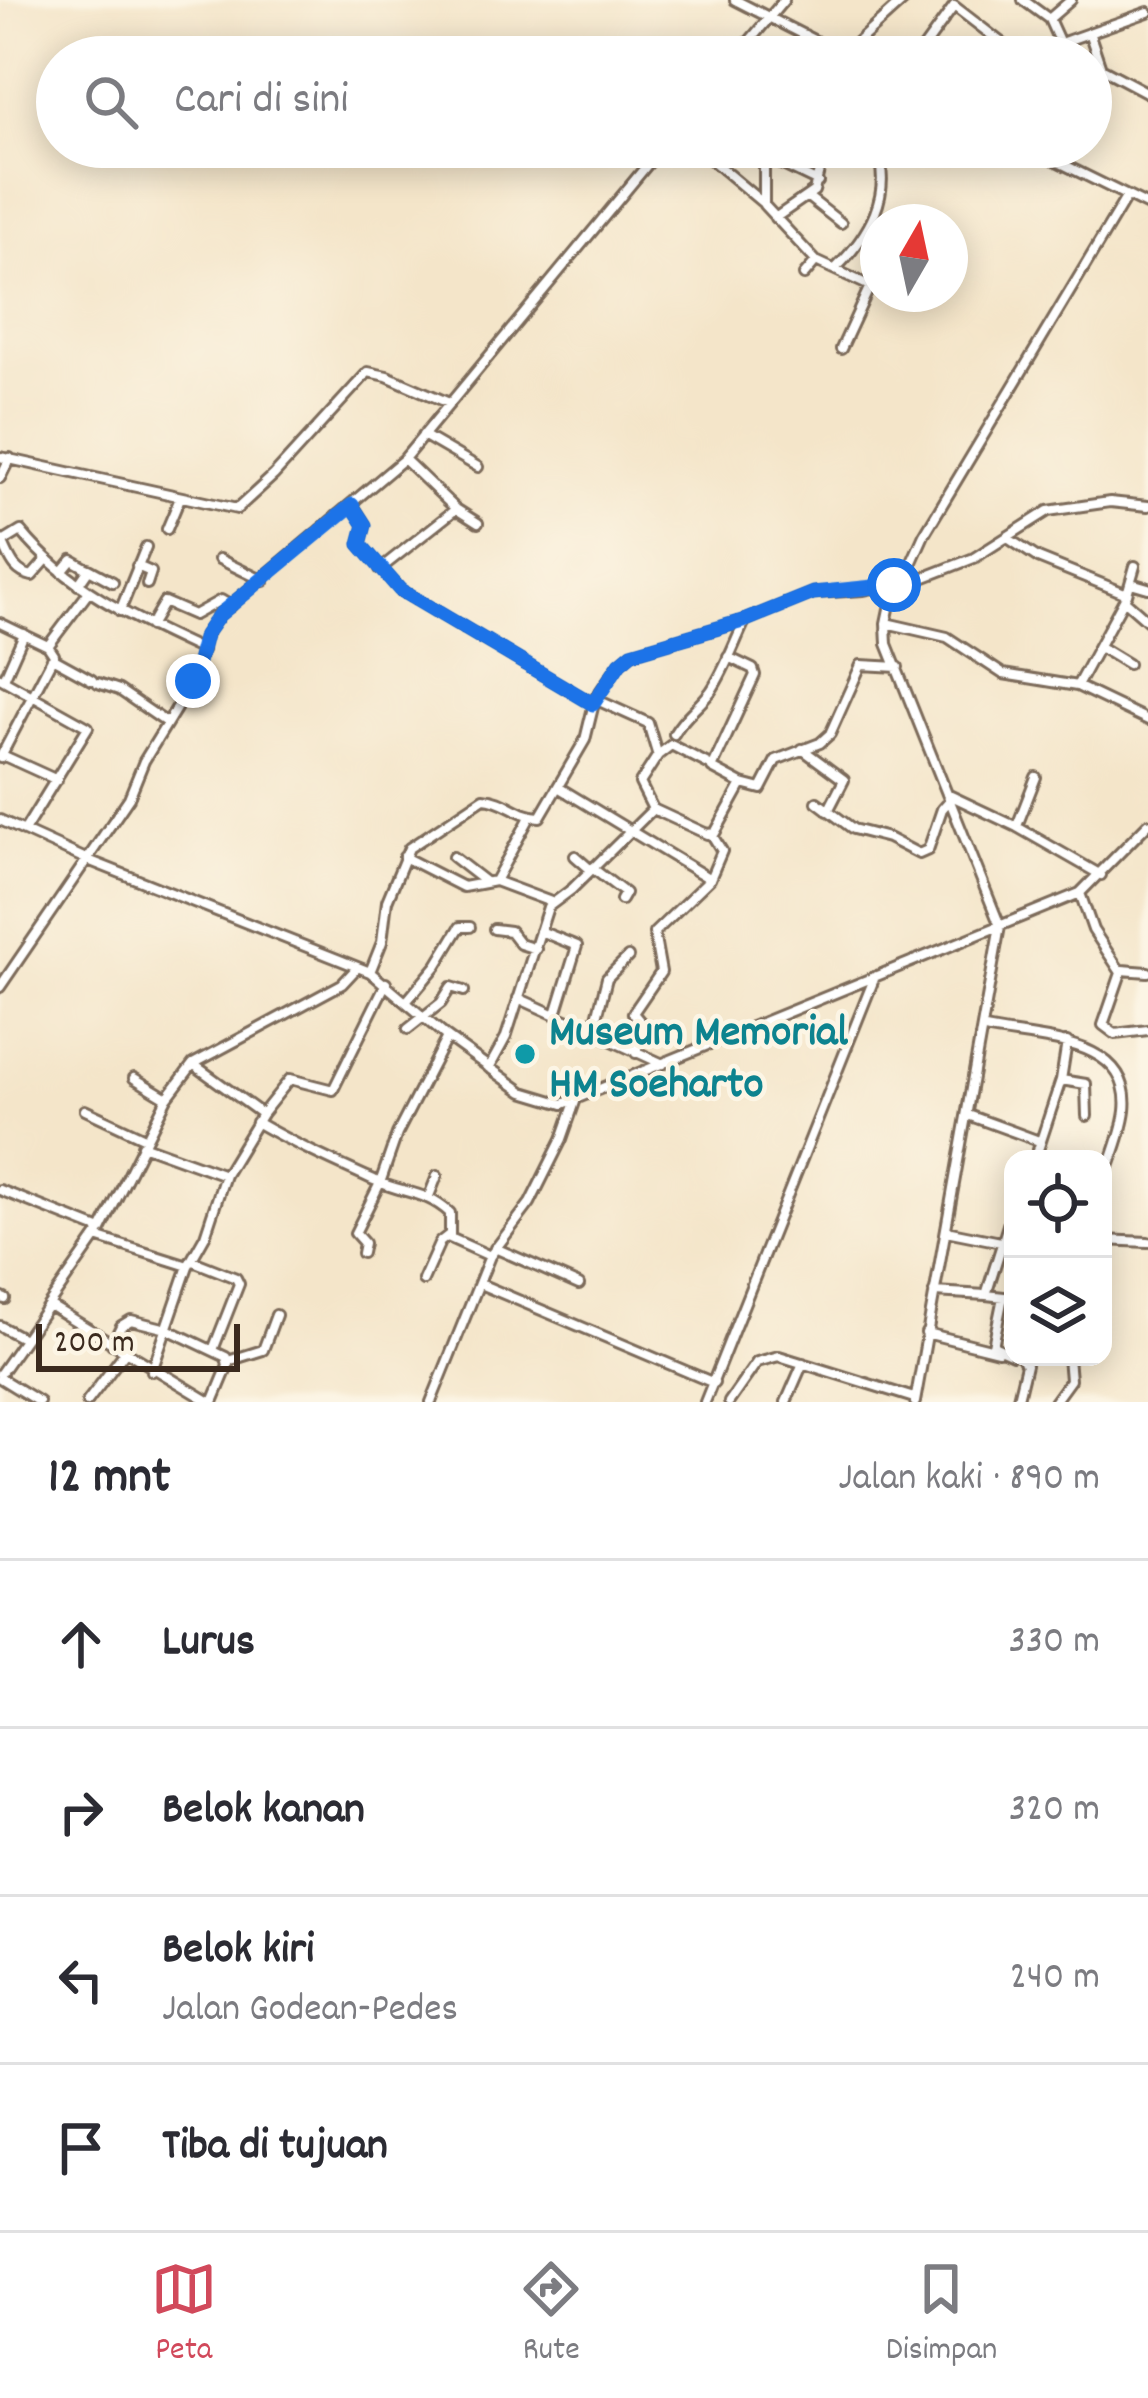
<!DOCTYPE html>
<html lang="id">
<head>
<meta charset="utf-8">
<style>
  body { margin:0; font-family:Dekko,sans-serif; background:#f2f2f3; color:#2b2b33 }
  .controls { position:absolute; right:36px; bottom:36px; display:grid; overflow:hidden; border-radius:24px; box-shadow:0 6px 30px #0003 }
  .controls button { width:108px; height:108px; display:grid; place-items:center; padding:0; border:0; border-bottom:3px solid #e1e1e2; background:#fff; color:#2b2b33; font:60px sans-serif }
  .compass { position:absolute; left:860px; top:204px; width:108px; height:108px; border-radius:50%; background:#fff; box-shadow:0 6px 30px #0003; rotate:9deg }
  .scale { position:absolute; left:36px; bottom:30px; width:204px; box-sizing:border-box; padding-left:12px; border:6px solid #3b2a1e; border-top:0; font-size:33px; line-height:42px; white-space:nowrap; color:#3b2a1e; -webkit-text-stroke:9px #fcf5e5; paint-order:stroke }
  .stop { position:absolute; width:36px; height:36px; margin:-27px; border:9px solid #1a73e8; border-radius:50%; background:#fff }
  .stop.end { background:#1a73e8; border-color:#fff; box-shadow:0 3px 12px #0008 }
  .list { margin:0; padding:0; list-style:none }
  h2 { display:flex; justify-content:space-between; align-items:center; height:156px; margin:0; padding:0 48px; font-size:51px }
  h2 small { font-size:39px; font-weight:400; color:#7c7c81 }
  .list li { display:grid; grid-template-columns:78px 1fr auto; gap:36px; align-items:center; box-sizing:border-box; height:168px; padding:0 48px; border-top:3px solid #e1e1e2 }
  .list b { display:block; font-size:45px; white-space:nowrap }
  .list p { margin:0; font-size:39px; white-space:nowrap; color:#7c7c81 }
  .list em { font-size:39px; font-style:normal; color:#7c7c81 }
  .icon { flex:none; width:66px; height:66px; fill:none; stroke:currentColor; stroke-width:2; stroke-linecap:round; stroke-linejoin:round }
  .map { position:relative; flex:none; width:1148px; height:1402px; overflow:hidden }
  .search { position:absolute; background:#fff; box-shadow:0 6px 30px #0003; left:36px; right:36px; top:36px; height:132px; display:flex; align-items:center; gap:30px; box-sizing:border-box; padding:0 42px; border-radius:66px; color:#7c7c81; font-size:45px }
  .sheet { height:828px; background:#fff }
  nav { display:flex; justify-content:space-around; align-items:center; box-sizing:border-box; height:168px; border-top:3px solid #e1e1e2; background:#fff; font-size:33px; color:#7c7c81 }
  nav a { display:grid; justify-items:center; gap:6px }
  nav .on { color:#d1495b }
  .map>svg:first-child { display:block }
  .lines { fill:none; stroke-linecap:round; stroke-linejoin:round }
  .minor-casing { stroke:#7c6b5a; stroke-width:14 }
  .minor { stroke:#fff; stroke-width:8 }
  .route { stroke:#1a73e8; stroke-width:15 }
  .culture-dot { fill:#0f9aa8; stroke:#fcf5e5; stroke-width:4.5 }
  .labels { text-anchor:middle; stroke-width:9; stroke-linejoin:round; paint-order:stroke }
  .culture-label { font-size:45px; font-weight:bold; fill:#0d838f; stroke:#fcf5e5; text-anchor:start }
</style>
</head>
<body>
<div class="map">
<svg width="1148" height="1402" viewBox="0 0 1148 1402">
  <rect width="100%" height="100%" fill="#fcf5e5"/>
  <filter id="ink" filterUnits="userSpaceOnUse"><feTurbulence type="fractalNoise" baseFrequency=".00833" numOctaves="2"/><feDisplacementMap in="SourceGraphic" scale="24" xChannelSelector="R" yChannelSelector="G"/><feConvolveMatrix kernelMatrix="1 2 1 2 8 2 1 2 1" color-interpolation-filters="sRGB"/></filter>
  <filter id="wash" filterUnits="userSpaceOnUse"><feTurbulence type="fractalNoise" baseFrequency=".004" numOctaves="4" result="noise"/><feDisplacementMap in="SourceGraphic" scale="48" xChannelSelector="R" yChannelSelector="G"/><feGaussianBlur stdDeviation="2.7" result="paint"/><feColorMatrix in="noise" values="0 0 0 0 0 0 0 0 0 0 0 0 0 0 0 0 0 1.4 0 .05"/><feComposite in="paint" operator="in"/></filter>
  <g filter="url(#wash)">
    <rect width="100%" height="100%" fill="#f4e5c9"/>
  </g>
  <g filter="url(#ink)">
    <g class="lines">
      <defs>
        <path id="minor" d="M735 0 847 57
          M1023 0 1049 19 1071 0
          M1049 19 1059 41
          M1090 35 1101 68 1148 93
          M842 56 904 0
          M736 57 784 0
          M794 57 805 35
          M917 57 954 6 1020 57
          M1021 57 1148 12
          M696 147 764 204
          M764 147V205L816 261 870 286 841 349
          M850 147 877 151
          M1028 147 1148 206
          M762 155 818 182
          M808 197 841 223
          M775 218 814 191 825 147
          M835 269C868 237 895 193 875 147
          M804 275 816 261
          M423 435 478 467
          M0 457 237 509 274 475 368 372 387 376 449 403
          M404 459 456 509 478 523
          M0 478 10 458
          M352 504 365 525 360 544 400 590 593 704
          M167 529 180 498
          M1009 539 1038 558 1127 594
          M1 540C10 556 12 572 32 576L47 559
          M3 542 21 531C68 589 135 619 202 650
          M219 559 264 581
          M137 566 151 572 147 584
          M380 569 456 509
          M62 572 72 560 88 569
          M903 582 924 535 1127 196
          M1131 583 1148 588
          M78 585 89 569 113 582
          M894 585 886 623 887 644 1000 926 915 1402
          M1124 600 1148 621
          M120 611 146 547
          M0 623 48 646
          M886 623 947 637 1003 674 1077 686 1148 720
          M150 626 164 602 194 615 221 600 231 606
          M1100 647 1128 664
          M728 657 753 669 755 675 712 768 742 784
          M52 658 92 680
          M0 678 88 727 24 831
          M4 679 24 634
          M98 683 119 690 167 723
          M1077 686 1127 594 1135 566
          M595 699 648 723 657 753
          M674 734C684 716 699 707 711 691 725 670 734 644 745 621
          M802 749 844 780 828 811
          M2 755 57 780
          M0 758 54 655 48 646 88 593
          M558 787 710 879 722 851 712 835
          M947 794 1017 827 1101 875
          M817 802 853 829 888 838 919 854 928 850 942 809 950 800
          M653 809 707 834 715 833 742 784 761 789 776 760 820 743 830 734 861 665 898 667
          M0 820 88 860 370 972 447 1037 523 1092 563 1104 1080 893 1148 824
          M1017 826 1036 777
          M575 856 591 870
          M404 857 463 887 495 881 551 902
          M453 857 484 881
          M592 868 625 893 621 900
          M495 881 530 817
          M1080 893 1093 930 1120 971
          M494 929 510 931 520 944 536 949
          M540 931 577 946 556 1014
          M370 972 382 942 387 901 409 848 484 798C505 799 520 817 540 817L585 740 595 699 620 663 632 653 746 620 813 593 864 590 925 577 974 558 1048 511 1110 502 1148 506
          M1148 972 1122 970 1103 1025 1115 1034 1148 1030
          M0 987 129 798 144 761 193 681 205 635 219 615 404 459 662 147
          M518 998 663 1064
          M406 1002 437 965 460 927H470
          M408 1029 441 1003 451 987 464 991
          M594 1029 607 978 628 957
          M985 1029C1034 1040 1133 1036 1125 1111 1122 1136 1110 1161 1103 1185
          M636 1053 643 1025 633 1013 661 972 654 933 710 879
          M489 1068 506 1037 548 907 572 889 653 809 640 783 658 755 671 745 712 766
          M134 1078 167 1098
          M1061 1080 1086 1084 1087 1116
          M85 1110 145 1138
          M262 1114 290 1079 333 1090 386 983
          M968 1115 1039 1141
          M256 1122C294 1144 334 1162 374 1180 403 1194 425 1190 450 1213V1238L490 1256
          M142 1145 225 1175
          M1035 1159 1061 1080 1067 1042
          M0 1190 101 1230
          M429 1196 437 1176
          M946 1231 1001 1242
          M96 1237 188 1266
          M1103 1240 1148 1242
          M495 1248 579 1285
          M362 1253 364 1243 355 1233 380 1183 397 1134 447 1037
          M193 1261 236 1278 239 1284 213 1350
          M423 1280 440 1242 449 1235
          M480 1284 714 1383
          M934 1292 986 1295 1013 1209
          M986 1295 1013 1298
          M0 1297 5 1299
          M1003 1297 993 1346 1013 1355
          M49 1305 210 1402
          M0 1326 24 1339
          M926 1333 998 1351
          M112 1344 121 1326 131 1320 167 1329 226 1357 228 1366 213 1402
          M228 1361 263 1350 276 1315
          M152 1371 188 1266 205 1236 225 1175 262 1114 193 1064
          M0 1374 101 1230 167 1098 193 1064 342 984 356 969
          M0 1378 39 1402
          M87 1402 125 1352
          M431 1402 490 1256 530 1203 562 1139 575 1102
          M705 1402 874 979
          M729 1402 757 1362 779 1356 914 1398
          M786 1402 803 1363
          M1017 1402 1026 1365 1022 1357
          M1054 1402 1070 1380 1068 1357"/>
      </defs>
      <use href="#minor" class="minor-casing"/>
      <use href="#minor" class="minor"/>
    </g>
  </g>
  <g class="lines" filter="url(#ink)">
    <path class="route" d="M193 681 205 635 219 615 352 505 365 525 360 544 400 590 593 704 620 663 632 653 746 620 813 593 894 585"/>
  </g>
  <circle class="culture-dot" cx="525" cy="1054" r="12"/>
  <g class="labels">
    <g class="culture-label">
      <text x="549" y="1044">Museum Memorial<tspan x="549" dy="52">HM Soeharto</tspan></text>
    </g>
  </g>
</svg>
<div class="controls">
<button><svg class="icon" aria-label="locate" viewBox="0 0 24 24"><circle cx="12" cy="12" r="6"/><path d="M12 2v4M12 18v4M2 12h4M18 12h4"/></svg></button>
<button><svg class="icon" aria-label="layers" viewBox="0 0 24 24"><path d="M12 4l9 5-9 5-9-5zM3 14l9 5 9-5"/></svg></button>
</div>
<svg class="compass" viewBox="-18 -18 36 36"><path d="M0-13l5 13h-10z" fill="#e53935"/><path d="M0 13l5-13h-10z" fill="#7c7c81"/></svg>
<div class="scale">200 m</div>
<div class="stop" style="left:894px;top:585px"></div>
<div class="stop end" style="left:193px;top:681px"></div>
<div class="search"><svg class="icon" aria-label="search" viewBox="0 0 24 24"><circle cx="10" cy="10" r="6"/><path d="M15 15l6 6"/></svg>Cari di sini</div>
</div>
<section class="sheet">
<h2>12 mnt<small>Jalan kaki · 890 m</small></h2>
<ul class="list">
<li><svg class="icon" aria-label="ahead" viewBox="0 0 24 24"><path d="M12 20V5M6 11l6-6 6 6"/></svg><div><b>Lurus</b></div><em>330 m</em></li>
<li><svg class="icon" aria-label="right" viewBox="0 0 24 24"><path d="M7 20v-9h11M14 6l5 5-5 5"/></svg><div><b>Belok kanan</b></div><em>320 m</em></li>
<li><svg class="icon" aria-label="left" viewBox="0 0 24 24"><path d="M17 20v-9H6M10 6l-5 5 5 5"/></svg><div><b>Belok kiri</b><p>Jalan Godean-Pedes</p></div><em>240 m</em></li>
<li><svg class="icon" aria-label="arrive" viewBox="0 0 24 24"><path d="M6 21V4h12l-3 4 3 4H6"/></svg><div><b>Tiba di tujuan</b></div></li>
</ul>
</section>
<nav>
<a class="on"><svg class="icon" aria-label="map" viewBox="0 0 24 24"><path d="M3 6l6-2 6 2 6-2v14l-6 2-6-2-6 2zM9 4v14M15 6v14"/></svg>Peta</a>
<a><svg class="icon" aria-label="directions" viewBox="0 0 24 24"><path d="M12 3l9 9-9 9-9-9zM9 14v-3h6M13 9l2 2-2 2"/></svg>Rute</a>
<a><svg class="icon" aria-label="saved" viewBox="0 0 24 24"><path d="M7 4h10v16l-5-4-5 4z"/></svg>Disimpan</a>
</nav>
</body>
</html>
